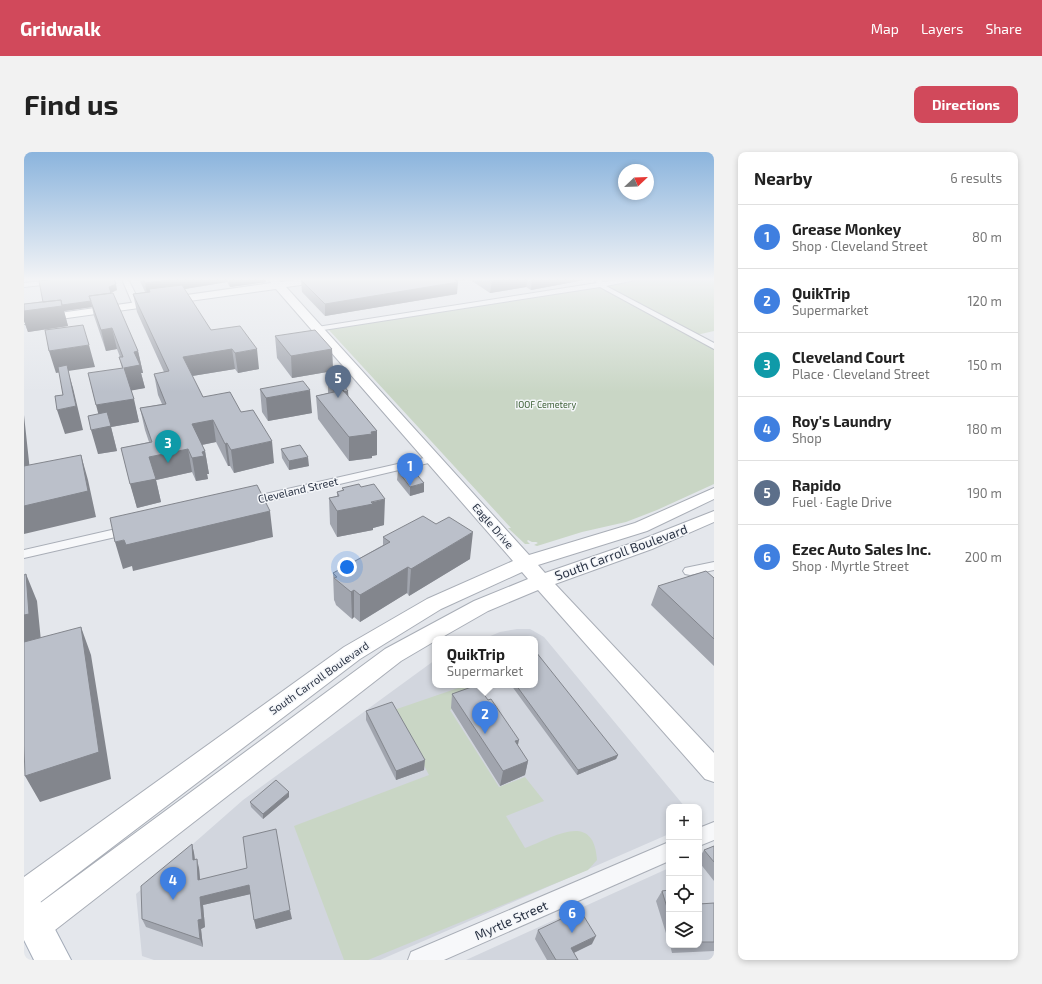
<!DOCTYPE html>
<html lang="en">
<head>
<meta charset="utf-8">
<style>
  body { margin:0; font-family:"Exo 2",sans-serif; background:#f2f2f2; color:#222 }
  .controls { position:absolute; right:12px; bottom:12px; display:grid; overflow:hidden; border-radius:8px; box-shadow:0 2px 6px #0003 }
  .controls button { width:36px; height:36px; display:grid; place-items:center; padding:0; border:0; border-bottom:1px solid #e0e0e0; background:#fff; color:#222; font:20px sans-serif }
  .compass { position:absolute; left:594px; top:12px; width:36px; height:36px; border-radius:50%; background:#fff; box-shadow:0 2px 6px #0003; rotate:67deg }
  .you { position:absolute; left:323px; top:415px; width:14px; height:14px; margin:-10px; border:3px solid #fff; border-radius:50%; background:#1a73e8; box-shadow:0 0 0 6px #1a73e833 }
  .badge { display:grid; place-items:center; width:26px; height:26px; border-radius:50%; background:#d1495b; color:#fff; font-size:13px; font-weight:700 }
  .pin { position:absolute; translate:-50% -33px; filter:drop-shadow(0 1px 2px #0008) }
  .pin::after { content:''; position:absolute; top:21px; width:14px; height:12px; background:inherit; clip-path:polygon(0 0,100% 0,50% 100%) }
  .popup { position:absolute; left:408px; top:484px; width:106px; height:52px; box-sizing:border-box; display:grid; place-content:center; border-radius:8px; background:#fff; filter:drop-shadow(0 1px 3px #0005); font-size:13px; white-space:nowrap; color:#767676 }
  .popup b { font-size:15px; color:#222 }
  .popup::after { content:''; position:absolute; left:50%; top:100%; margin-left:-8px; border:8px solid transparent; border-top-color:#fff }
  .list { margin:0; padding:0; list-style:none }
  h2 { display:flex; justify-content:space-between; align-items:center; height:52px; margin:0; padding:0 16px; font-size:17px }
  h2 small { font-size:13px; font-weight:400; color:#767676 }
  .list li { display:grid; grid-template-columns:26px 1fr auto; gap:12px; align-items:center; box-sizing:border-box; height:64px; padding:0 16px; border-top:1px solid #e0e0e0 }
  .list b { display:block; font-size:15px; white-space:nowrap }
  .list p { margin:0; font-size:13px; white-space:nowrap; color:#767676 }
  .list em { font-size:13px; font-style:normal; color:#767676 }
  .icon { flex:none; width:22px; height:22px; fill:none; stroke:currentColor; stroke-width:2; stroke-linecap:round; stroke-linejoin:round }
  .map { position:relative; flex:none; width:690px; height:808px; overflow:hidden; border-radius:8px }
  header { display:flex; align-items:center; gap:24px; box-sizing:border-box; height:56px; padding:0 20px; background:#d1495b; color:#fff }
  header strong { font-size:19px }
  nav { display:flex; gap:22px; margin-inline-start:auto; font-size:14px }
  .intro { display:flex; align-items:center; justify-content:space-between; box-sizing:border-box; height:96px; padding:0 24px }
  h1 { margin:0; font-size:28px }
  .button { padding:10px 18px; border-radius:8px; background:#d1495b; color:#fff; font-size:14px; font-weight:700 }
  main { display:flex; gap:24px; padding:0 24px }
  aside { flex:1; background:#fff; border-radius:8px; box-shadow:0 2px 6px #0003 }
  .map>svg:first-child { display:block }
  .built { fill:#d2d6de }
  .green { fill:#c9d6c5 }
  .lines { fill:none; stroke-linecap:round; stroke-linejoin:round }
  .street-casing { stroke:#a9aeb7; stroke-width:2 }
  .secondary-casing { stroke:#a9aeb7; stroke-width:2 }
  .primary-casing { stroke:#a3abb8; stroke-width:2 }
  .street { fill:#f7f8fa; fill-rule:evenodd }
  .secondary { fill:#fff; fill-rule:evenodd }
  .primary { fill:#fff; fill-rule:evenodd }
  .wall { fill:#a1a5ae }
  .shaded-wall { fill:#83868d }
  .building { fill:#bbc0ca; stroke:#83868d }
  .labels { text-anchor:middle; stroke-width:3; stroke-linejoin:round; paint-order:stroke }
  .far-park-label { font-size:9px; fill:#3f6138; stroke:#f4f6f9 }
  .street-label { font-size:11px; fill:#2b3445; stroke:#f4f6f9 }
  .near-street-label { font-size:13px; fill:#2b3445; stroke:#f4f6f9 }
</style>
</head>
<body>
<header>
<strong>Gridwalk</strong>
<nav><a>Map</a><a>Layers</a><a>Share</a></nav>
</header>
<div class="intro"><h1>Find us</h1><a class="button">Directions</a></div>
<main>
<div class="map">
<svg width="690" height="808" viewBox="0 0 690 808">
  <rect width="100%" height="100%" fill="#e4e7ec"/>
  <path class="built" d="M493 477H506L520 485 661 655H645V682L356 808H130L118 804 112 742 219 648 411 508V533H511V487H459L476 480Z
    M690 695V808H442L645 716V793H675V702Z"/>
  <path class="green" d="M625 127H690V179L668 184 690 197V332L633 358 602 370 558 380 513 394 510 393 514 391 512 390H508L504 388 503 389 506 392H501L484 376H487L304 177Z
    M440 534 453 547 426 558 475 635 501 625 520 649 482 664 501 696C527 687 570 657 573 708L564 718 344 808H320L270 674 405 623 370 558Z"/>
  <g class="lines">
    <defs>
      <path id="street" d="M36 127H57L54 129 0 135V131Z
        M98 127H104L117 153 116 155 109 153Z
        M601 127H617L582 134 690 191V197L576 135 293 179 289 177 293 175 573 131 571 129 575 127 579 130Z
        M409 304 413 305 414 307 413 309 223 354 217 350 223 346Z
        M105 374 109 375 111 378 109 381 0 406V398Z
        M690 410V418L666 423 661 422 659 419 661 416Z
        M690 670V688L675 694V676Z
        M645 690V709L420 808H384L387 800Z"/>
      <path id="secondary" d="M244 127H254L257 130 278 127H304L299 130 262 135 505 403 611 371 690 336V347L623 379 514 413 521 421 614 389 690 359V370L628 397 531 432 690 601V630L681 627 514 438 464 459 415 487H411V489L377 509 22 785 11 789 0 785V763L361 497 450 449 504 427 498 420 417 457 336 507 11 754 0 758V725L320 495 403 447 489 409 252 137 0 172V166L247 131Z"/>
      <path id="primary" d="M0 736 12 741 47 808H10L0 788Z"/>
    </defs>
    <use href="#street" class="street-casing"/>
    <use href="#secondary" class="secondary-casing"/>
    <use href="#primary" class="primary-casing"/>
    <use href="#street" class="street"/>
    <use href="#secondary" class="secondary"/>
    <use href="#primary" class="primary"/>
  </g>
  <path class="wall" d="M115 127H242V130L206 135 203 130 160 137 187 178 235 217 214 221 211 217 168 224 179 245 217 260 250 311 210 321 206 314H204L192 290 178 293 181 299 185 322H183L184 327 172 329 168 320 132 328 137 350 113 356 97 296 125 290 121 278 116 256 138 252 134 243 130 222 140 220 113 160 109 142 121 140Z
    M289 127H561L560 128 507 138 502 135 466 141 445 127 433 129V142L301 164 278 140 277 128Z
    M93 138 87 141 114 199 119 221H117L121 236 107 238 115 270 87 275 93 299 74 302V262L98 216 95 205H96L93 197 82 199 70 164 68 155 40 159 44 174 4 180 0 169V152Z
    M251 184 308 197 309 219 268 226 253 206Z
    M304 232 324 239V245L353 279V303L348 304V306L325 309 294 267 292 244 304 241Z
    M236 237 288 261 244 269 238 260Z
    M257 297 285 314 265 318 258 306Z
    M374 319 400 340 386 344 373 328Z
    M318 336 360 373 349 376V378L313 385 306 372 305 346 313 344V340L319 339Z
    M359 385 446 407 385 444 383 441 336 470 330 465 328 467 312 453 311 450 310 448 309 421 359 393Z
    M690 426V514L627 453 634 434Z
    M487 533H511L594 603 592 607 553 623Z
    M428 542 494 594 504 609 501 623 476 634 427 556Z
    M342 559 400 618 372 628 342 568Z
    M265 645 239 667 227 655 226 650Z
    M168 692 170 701 171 708 175 716 176 728 223 716 268 767 232 777 226 742 179 753 181 775 177 777 179 795 122 775 118 767Z
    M690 694V729L675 710V707L680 698Z
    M645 738V791L632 749 638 739Z
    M690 751V799L648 801 646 793H675V752Z
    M514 778 568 792 550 801 554 808H523L511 787Z"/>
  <path class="shaded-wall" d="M151 127H203V130L155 138 126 140 125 137 127 146 124 147 121 131Z
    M205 127H242V130L206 135Z
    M418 127H445L418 131Z
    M481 127H504L502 135 466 141 468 129Z
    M508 127H561L560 128 507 138Z
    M434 130 433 142 301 164V152Z
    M92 132 93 138 86 141 85 135Z
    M67 149 68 155 40 159 44 174 4 180 0 169V158Z
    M88 176 93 197 82 199 77 178Z
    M65 193 71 215 44 219 49 236 59 278 41 282 33 258 52 254 44 219 32 221 25 199Z
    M208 197 211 217 162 225 159 205Z
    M233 197 235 217 214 221 211 201Z
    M308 197 309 219 268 226 267 204Z
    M114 199 119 221H117L121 236 105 239 100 216 110 200Z
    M286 238 288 261 244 269 242 246Z
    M324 239 325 251 312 241Z
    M110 247 115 270 87 275 93 299 74 302 67 278 78 276 72 253Z
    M0 263 6 319 0 320Z
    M189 268 192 290 172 294 168 272Z
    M353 279V303L348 304V306L325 309V285Z
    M248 289 250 311 210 321 207 298Z
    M203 291 206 314H204L201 292Z
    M164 297 168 320 132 328 137 350 113 356 106 332 125 305Z
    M181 299 185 322H183L184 327 172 329 168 306 178 300Z
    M57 303 64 328 72 365 0 382V354Z
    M284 305 285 314 265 318V309Z
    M400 331V340L386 344V335Z
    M361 347 360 373 349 376V378L313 385V359Z
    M246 359 249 385 109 419 108 414 99 417 91 390Z
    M449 380 446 407 385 444 387 417Z
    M384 415 383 441 336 470V443Z
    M2 422 13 449 17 489 0 494V463Z
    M330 438V465L328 467 327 440Z
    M57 475 67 503 87 627 16 650 1 624Z
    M495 588 492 602 491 589Z
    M594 603 592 607 553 623 554 618Z
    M401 608 400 618 372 628V619Z
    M504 609 501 623 476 634 479 619Z
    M265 640V645L239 667V662Z
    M168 692 170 701 172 717 169 708Z
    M173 707 175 716 177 737 174 728Z
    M225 733 227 742 179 753 181 775 177 777 179 795 176 787 174 768 176 745Z
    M266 758 268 767 232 777 230 768Z
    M572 784 568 792 543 804 547 796Z"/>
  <path class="building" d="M35 127H90L92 132 85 135 87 141 65 144 67 149 38 153 37 148 19 150 15 129Z
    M119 127H153L121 131Z
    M289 127H430L434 130 301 152 277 128Z
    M464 127H481L468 129Z
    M158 133 187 178 216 174 233 197 211 201 208 197 159 205 179 245 206 240 217 260 229 258 248 289 207 298 203 291 201 292 189 268 168 272 181 299 178 300 180 304 168 306 164 297 125 305 132 327 106 332 97 296 128 290 116 256 142 252 130 222 145 219 109 142 126 140 125 137Z
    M89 141 114 199 110 200 116 213 100 216 110 247 72 253 64 221 99 216 95 205H99L88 176 77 178 65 144Z
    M37 148 38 154 0 159V152Z
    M59 173 65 193 25 199 21 178Z
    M291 178 308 197 267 204 251 184Z
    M43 213 52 254 33 258 31 244 39 243 34 215Z
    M279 229 286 238 242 246 236 237Z
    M317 230 324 239 320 240 319 238 311 240 304 232Z
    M319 238 353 279 347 280 348 282 325 285 292 244Z
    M83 260 87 274 67 278 64 264Z
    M276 293 284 305 265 309 257 297Z
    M57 303 64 339 0 354V314Z
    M387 316 400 331 386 335 374 319Z
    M335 332 337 335 350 332 361 347 347 350 349 352 313 359 305 346 315 344 313 340 320 338 318 336Z
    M233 333 246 359 102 393 100 388 91 390 86 366Z
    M399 364 412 372 425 365 449 380 387 417 384 415 336 443 330 438 327 440 310 426 313 425 309 421 366 390 359 385Z
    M682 419 690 426V487L634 434Z
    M2 422 5 462 0 463V423Z
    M57 475 75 600 1 624 0 594V490Z
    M511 500H512L594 603 554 618 492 533H511Z
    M453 533 464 548 467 547 495 588 491 589 504 609 479 619 428 542Z
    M368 550 401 608 372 619 342 559Z
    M252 628 265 640 239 662 226 650Z
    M252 677 266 758 230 768 225 733 176 745 178 767 174 768 176 787 118 767 117 734 168 692 169 708 173 707 174 728 223 716 219 685Z
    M690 694V710L680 698Z
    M645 738V762L638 739Z
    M690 751V790H675V752Z
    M556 758 572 784 547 796 554 808H532L514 778Z"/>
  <linearGradient id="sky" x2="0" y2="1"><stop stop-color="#8bb4dd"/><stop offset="0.53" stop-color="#f3f4f6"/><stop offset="1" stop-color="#f3f4f6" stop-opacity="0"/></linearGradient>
  <rect width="690" height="240" fill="url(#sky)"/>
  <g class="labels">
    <g class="far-park-label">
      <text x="522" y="256">IOOF Cemetery</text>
    </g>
    <g class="street-label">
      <text transform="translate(274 338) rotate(-13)" y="4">Cleveland Street</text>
      <text transform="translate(469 374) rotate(49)" y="4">Eagle Drive</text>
      <text transform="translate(295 526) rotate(-35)" y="4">South Carroll Boulevard</text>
    </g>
    <g class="near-street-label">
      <text transform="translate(597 400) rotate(-20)" y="5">South Carroll Boulevard</text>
      <text transform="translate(487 768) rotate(-24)" y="5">Myrtle Street</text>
    </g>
  </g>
</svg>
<div class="controls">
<button>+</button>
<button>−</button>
<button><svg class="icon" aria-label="locate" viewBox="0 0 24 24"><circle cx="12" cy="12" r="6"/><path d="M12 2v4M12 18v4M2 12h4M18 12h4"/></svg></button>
<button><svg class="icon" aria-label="layers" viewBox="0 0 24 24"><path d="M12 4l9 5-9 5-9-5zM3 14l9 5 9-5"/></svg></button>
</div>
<svg class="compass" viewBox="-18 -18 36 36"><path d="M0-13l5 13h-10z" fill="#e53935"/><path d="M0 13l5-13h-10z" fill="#767676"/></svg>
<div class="you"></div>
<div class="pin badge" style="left:386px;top:334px;background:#3f7fe0">1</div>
<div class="pin badge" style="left:461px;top:582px;background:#3f7fe0">2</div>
<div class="popup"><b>QuikTrip</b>Supermarket</div>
<div class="pin badge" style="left:144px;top:311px;background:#0f9aa8">3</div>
<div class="pin badge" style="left:149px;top:748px;background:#3f7fe0">4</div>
<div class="pin badge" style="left:314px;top:246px;background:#5c6f8a">5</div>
<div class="pin badge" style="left:548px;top:781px;background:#3f7fe0">6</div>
</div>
<aside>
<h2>Nearby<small>6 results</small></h2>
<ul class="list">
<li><span class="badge" style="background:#3f7fe0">1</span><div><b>Grease Monkey</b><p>Shop · Cleveland Street</p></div><em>80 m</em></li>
<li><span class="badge" style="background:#3f7fe0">2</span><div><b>QuikTrip</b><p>Supermarket</p></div><em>120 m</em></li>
<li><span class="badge" style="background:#0f9aa8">3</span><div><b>Cleveland Court</b><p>Place · Cleveland Street</p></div><em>150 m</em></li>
<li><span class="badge" style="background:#3f7fe0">4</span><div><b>Roy's Laundry</b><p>Shop</p></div><em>180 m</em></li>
<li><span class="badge" style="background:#5c6f8a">5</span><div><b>Rapido</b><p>Fuel · Eagle Drive</p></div><em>190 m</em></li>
<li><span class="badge" style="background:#3f7fe0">6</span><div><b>Ezec Auto Sales Inc.</b><p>Shop · Myrtle Street</p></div><em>200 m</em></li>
</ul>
</aside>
</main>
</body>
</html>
